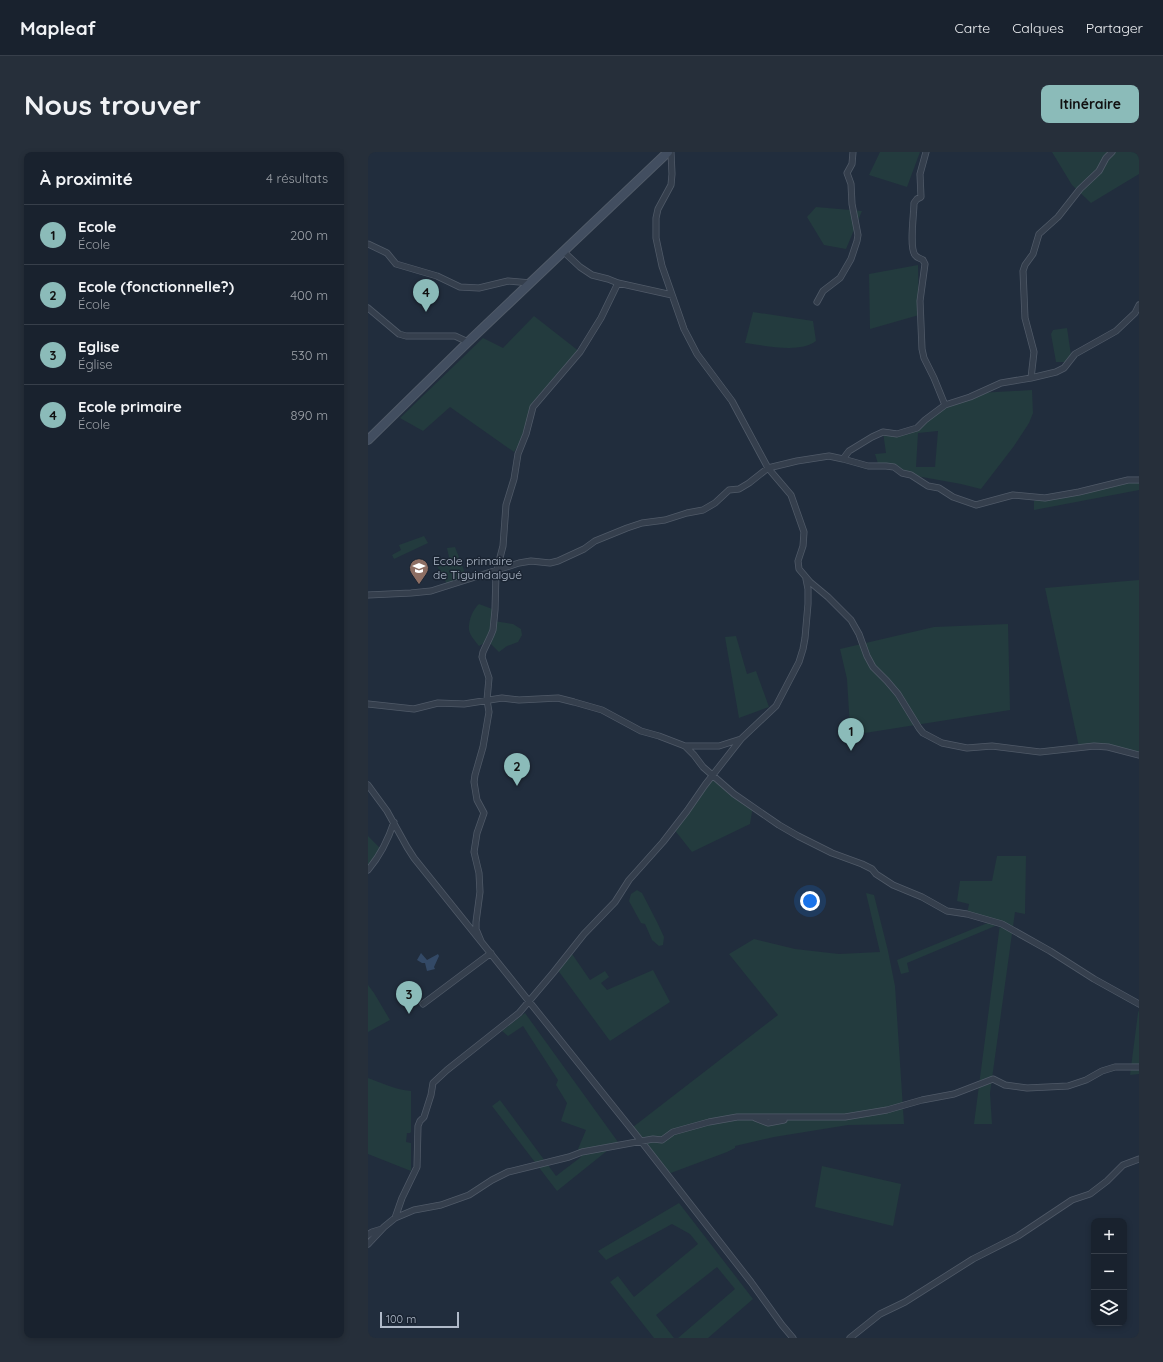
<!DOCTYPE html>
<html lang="fr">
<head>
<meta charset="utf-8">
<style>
  body { margin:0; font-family:Quicksand,sans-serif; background:#262f3a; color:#f1f3f6 }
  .controls { position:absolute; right:12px; bottom:12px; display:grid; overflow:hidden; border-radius:8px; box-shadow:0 2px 6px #0003 }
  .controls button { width:36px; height:36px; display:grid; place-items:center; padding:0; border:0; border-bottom:1px solid #373f4a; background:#19222e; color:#f1f3f6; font:20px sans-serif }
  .scale { position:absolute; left:12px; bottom:10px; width:79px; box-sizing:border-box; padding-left:4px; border:2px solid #b0bac9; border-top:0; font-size:11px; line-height:14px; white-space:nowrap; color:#b0bac9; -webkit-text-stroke:3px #1a2432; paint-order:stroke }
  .you { position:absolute; left:442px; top:749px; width:14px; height:14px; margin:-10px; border:3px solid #fff; border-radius:50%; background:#1a73e8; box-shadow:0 0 0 6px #1a73e833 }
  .badge { display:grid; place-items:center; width:26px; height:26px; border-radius:50%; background:#8bbbb9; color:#111; font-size:13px; font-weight:700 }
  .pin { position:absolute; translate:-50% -33px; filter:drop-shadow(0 1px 2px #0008) }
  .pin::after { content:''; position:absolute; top:21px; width:14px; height:12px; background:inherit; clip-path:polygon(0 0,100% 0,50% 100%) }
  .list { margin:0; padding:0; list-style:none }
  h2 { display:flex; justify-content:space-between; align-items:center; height:52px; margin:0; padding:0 16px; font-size:17px }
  h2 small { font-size:13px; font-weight:400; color:#9fa4aa }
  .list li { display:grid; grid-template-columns:26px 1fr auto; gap:12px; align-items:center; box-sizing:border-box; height:60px; padding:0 16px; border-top:1px solid #373f4a }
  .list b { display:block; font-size:15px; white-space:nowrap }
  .list p { margin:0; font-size:13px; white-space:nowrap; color:#9fa4aa }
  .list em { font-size:13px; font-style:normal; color:#9fa4aa }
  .icon { flex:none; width:22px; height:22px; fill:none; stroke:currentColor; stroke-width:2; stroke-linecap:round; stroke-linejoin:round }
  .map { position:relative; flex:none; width:771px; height:1186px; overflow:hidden; border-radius:8px }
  header { display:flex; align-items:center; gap:24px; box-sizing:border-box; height:56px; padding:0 20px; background:#19222e; border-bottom:1px solid #373f4a }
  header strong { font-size:19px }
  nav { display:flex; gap:22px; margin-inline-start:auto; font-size:14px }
  .intro { display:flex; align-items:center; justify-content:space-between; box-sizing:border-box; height:96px; padding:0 24px }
  h1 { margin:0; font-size:28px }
  .button { padding:10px 18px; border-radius:8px; background:#8bbbb9; color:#111; font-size:14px; font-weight:700 }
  main { display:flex; gap:24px; padding:0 24px }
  aside { flex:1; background:#19222e; border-radius:8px; box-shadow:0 2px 6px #0003 }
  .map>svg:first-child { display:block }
  .green { fill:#233b3e; fill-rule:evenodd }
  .water { fill:#334966 }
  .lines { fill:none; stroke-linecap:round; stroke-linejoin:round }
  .street-casing { stroke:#505a68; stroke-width:7 }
  .secondary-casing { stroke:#505a68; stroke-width:10 }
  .street { stroke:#353f4d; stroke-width:5.5 }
  .secondary { stroke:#424e60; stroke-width:8 }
  .labels { text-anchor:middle; stroke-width:3; stroke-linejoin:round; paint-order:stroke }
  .poi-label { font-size:12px; fill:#b0bac9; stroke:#1a2432; text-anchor:start }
</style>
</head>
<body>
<header>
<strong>Mapleaf</strong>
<nav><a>Carte</a><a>Calques</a><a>Partager</a></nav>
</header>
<div class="intro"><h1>Nous trouver</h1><a class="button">Itinéraire</a></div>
<main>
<aside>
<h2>À proximité<small>4 résultats</small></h2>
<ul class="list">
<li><span class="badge">1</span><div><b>Ecole</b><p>École</p></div><em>200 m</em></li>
<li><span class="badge">2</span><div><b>Ecole (fonctionnelle?)</b><p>École</p></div><em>400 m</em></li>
<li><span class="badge">3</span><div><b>Eglise</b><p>Église</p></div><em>530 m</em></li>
<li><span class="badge">4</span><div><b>Ecole primaire</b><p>École</p></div><em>890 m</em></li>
</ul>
</aside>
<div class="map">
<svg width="771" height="1186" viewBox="0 0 771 1186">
  <rect width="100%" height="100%" fill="#212d3d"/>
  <path class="green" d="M512 0H552L539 35 501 23Z
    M684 0H771V22L723 51 704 33Z
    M448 55 494 59 478 97 456 93 439 65Z
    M550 113 551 163 502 177 501 122Z
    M385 160 445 169 448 189C431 202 396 193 377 191Z
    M166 164 212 200 165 255 158 282 146 300 82 255 55 279 32 266 115 186 135 196Z
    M699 176 703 203 697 210H688L683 182 685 178Z
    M664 238 665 261 661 271 646 294 613 337 593 332 543 323 526 315H511L507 302 518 301 515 280 529 282 549 276 575 255 611 241ZM570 279 567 315H548L550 281Z
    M771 328V338L666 358V349L677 346Z
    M56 384 60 391 26 407 24 403 33 398 31 393Z
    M87 395 99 426 79 432 69 414 81 405 79 396Z
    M771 428V603L746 597 711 595 677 436Z
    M111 452 127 458 126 469 145 472 153 477 154 483 150 490 139 494 131 500 120 489 111 494C108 490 102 484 101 478 100 469 105 457 111 452Z
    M640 472 642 558 497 581 482 576 479 527 472 497 566 475Z
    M368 484 379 522 388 519 401 555 371 566 357 485Z
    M345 622 385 654 382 672 324 700 305 676Z
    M0 684 14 698 0 716Z
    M629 704H658L657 762 647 760 622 941 624 972H606L632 772 539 811 541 820 533 822 529 808 622 770 599 762 601 752 589 749 592 729H624Z
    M269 738 274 741 289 770 296 785 295 793 291 794 284 788 277 772 273 771 261 749 263 742Z
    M498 741 506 743 520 799 527 834 536 972 480 973 406 985 367 994V996L359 1000 300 1022 265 975 410 863 361 802 386 787 427 797 471 802 512 800Z
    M202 799 222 828 237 819 241 825 233 831 239 838 285 818 302 850 242 889 189 817Z
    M0 833 6 841 22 868 0 880Z
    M771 858V922L762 923 770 861Z
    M157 861 250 990 189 1039 124 954 132 948 188 1024 213 1005 210 997 218 978 193 969 199 951 188 933 190 928 155 874 140 884 134 879Z
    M0 926C14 931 28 938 43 939V980L42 981H39L38 990 43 991V1019L0 1002Z
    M454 1014 533 1032 525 1074 447 1055Z
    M311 1051 385 1147 340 1186H310L367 1137 349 1115 288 1163 306 1186H286L242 1130 250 1124 266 1145 330 1092 322 1082 304 1072 238 1108 230 1099Z"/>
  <path class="water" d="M53 801 59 808 70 802 71 804 66 815 67 817 59 819 57 811H54L49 808Z"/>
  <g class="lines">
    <defs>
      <path id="street" d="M303 0 304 22 303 33 290 57 288 66V86L294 114 316 177 329 202 364 249 400 316 423 343 436 380 435 394 430 409 431 417 442 430 460 445 483 468 491 482 499 504 505 515 519 529 530 542 551 576 555 581 574 591 599 596 624 594 672 600 726 594 740 595 771 603
        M558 0 552 22 553 45 549 47 546 51C546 62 541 95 547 103 549 106 552 106 555 108L557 112 552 149 554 197 556 206 566 226 577 253
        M0 92 19 101 28 112 69 124 92 135 111 136 140 129 163 131
        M196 100 212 115 224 123 240 127 250 131 304 143
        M449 150 455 139 472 126 483 107 489 89 490 83 484 52 483 32 479 21 484 12 485 0
        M0 156 31 182 38 184H87L100 190
        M663 226 666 200 657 166 655 119 657 113 665 102 671 82 690 65 712 37 731 19 738 6 744 0
        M475 307 500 314H518L526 315 534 321 543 323 560 334 571 336 585 345 608 353 645 343 677 346 711 340 760 328H771
        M0 443 43 441 63 439 151 411 163 409 182 411 190 409 216 397 227 389 259 376 274 371 297 368 319 361 335 358 347 351 361 338 371 337 381 331 400 316 429 309 461 304 475 307 481 299 504 285 515 280 529 282 549 276 557 268 577 253 602 245 633 231 663 226 688 220 696 216 707 202 748 179 767 161 771 153
        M0 552 46 557 70 551 96 552 134 546 151 548 190 546 206 550 234 558 273 579 291 584 317 594 326 603 335 615 366 642 411 673 430 684 464 701 494 712 504 717 508 722 525 733 554 745 579 759 599 762 634 772 682 799 726 827 771 852
        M317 594H351L373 587 408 554 431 510 435 497 437 486 440 452V437L438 427
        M0 633 19 659 39 695 46 706 273 989 383 1130 414 1173 425 1186
        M0 718C12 704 20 688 26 670
        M113 789 108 777V770L112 740 111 721 106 700 109 681 116 661 109 648 106 630 107 623 115 595 121 560 119 548 121 526 114 505 115 500 123 483 125 478 127 458 128 421 135 394 138 353 146 327 150 302 158 282 165 255 212 200 233 166 250 131
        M55 852 123 801
        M387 966 400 971 416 968
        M27 1066 34 1046 49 1015 50 974 52 969 56 965 63 943 65 931 79 918 151 861 185 821 216 782 247 750 261 728 295 690 319 659 337 633 373 587
        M0 1083 4 1080 14 1077
        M0 1092 16 1075 27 1066 46 1058 73 1053 101 1043 124 1028 140 1020 201 1005 214 1000 285 987 294 988 305 980 341 970 369 965H477L519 958 554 948 586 942 625 927 637 933 659 936 700 934 718 928 734 919 747 915H771
        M482 1186 512 1162 537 1150 605 1107 650 1084 704 1048 722 1042 739 1029 755 1013 771 1007"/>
      <path id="secondary" d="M0 288 100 190 300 0"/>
    </defs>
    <use href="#street" class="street-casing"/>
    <use href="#secondary" class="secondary-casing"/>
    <use href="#street" class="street"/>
    <use href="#secondary" class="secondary"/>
  </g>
  <defs>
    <symbol id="school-pin" viewBox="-11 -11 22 30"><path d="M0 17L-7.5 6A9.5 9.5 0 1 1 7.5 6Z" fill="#8d6e63" stroke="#1a2432"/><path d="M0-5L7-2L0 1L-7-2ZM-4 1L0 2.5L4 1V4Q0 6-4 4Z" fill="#fff"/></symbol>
  </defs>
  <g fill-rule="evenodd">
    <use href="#school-pin" x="40" y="405" width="22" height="30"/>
  </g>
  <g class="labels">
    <g class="poi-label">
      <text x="65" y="413">Ecole primaire<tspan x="65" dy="14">de Tiguindalgué</tspan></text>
    </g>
  </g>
</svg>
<div class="controls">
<button>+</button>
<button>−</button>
<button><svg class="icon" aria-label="layers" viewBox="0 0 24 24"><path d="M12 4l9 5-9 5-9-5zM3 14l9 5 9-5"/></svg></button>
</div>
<div class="scale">100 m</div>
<div class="you"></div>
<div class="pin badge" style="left:483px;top:599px">1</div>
<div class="pin badge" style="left:149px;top:634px">2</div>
<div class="pin badge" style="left:41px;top:862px">3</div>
<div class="pin badge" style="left:58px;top:160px">4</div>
</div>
</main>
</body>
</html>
